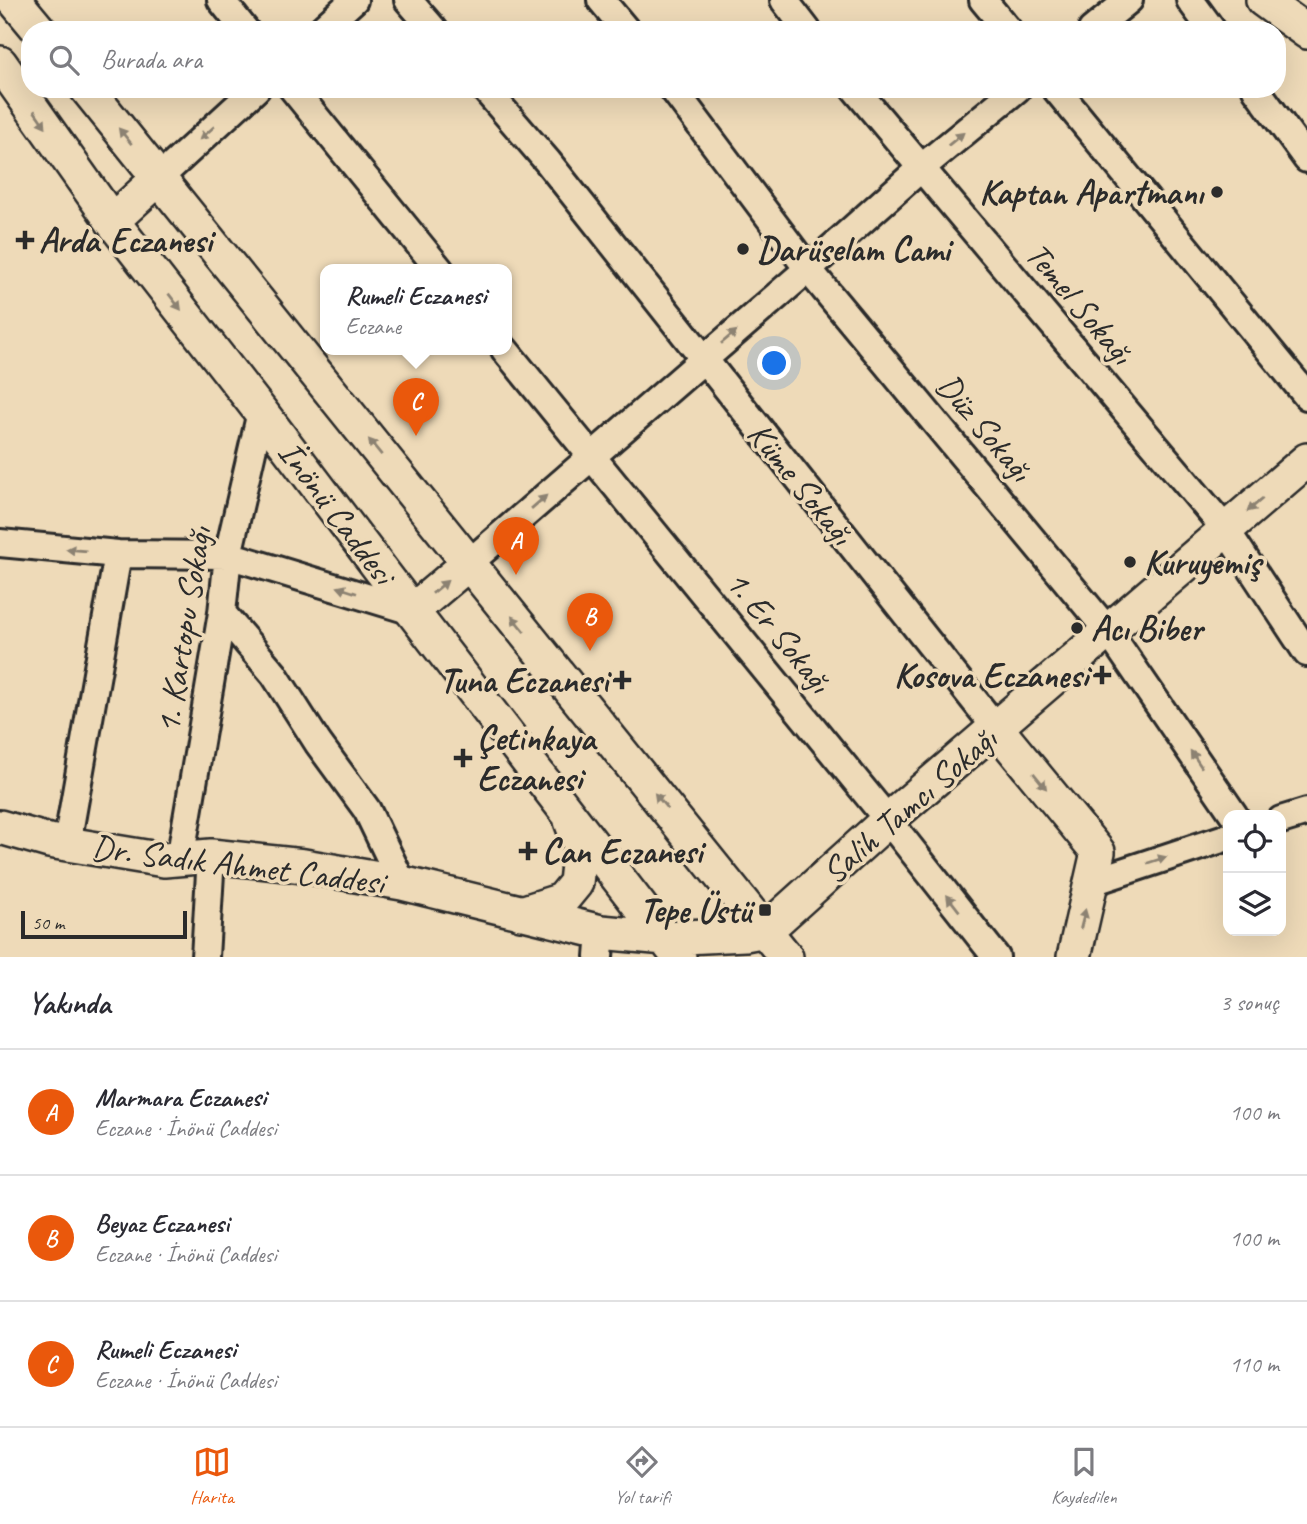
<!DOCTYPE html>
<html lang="tr">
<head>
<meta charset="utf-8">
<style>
  body { margin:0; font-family:Caveat,sans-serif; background:#f2f2f3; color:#2b2b33 }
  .controls { position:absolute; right:21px; bottom:21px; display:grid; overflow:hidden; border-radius:14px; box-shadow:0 7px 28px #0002 }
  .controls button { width:63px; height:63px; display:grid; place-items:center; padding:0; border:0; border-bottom:2px solid #e1e1e2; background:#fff; color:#2b2b33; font:35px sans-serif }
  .scale { position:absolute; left:21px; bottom:18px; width:166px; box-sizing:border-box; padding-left:7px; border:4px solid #2b2b2b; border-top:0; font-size:19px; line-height:24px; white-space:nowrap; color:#2b2b2b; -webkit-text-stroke:5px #eedab8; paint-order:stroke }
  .you { position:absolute; left:775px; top:364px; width:24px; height:24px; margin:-18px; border:5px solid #fff; border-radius:50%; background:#1a73e8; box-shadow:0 0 0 10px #1a73e833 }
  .badge { display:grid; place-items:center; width:46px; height:46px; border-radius:50%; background:#ea580c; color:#fff; font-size:23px; font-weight:700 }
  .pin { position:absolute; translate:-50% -58px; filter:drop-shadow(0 2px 4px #0008) }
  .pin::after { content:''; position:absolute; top:37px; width:24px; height:21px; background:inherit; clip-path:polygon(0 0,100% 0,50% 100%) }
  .popup { position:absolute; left:320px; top:264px; width:192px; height:91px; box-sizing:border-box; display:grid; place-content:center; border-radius:14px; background:#fff; filter:drop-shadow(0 2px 5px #0005); font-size:23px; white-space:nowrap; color:#7c7c81 }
  .popup b { font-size:26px; color:#2b2b33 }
  .popup::after { content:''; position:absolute; left:50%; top:100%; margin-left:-14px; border:14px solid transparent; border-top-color:#fff }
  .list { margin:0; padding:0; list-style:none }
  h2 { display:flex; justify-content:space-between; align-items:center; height:91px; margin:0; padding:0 28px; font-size:30px }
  h2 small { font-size:23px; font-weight:400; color:#7c7c81 }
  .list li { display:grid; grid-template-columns:46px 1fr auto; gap:21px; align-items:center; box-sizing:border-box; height:126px; padding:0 28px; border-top:2px solid #e1e1e2 }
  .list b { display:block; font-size:26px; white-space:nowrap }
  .list p { margin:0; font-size:23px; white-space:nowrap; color:#7c7c81 }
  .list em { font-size:23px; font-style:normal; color:#7c7c81 }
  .icon { flex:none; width:38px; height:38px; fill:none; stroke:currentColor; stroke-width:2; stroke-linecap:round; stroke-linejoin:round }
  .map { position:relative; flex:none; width:1307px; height:957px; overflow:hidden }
  .search { position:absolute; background:#fff; box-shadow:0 7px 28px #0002; left:21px; right:21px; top:21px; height:77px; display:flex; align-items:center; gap:18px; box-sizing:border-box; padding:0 24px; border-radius:28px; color:#7c7c81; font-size:26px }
  .sheet { height:469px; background:#fff }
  nav { display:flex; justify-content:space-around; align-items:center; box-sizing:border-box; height:98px; border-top:2px solid #e1e1e2; background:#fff; font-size:19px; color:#7c7c81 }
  nav a { display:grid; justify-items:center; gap:4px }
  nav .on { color:#ea580c }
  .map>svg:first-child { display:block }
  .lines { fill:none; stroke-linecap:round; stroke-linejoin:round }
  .minor-casing { stroke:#2b2b2b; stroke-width:32 }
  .tertiary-casing { stroke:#2b2b2b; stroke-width:38 }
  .minor { stroke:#eedab8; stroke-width:26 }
  .tertiary { stroke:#eedab8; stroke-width:33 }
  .oneway { fill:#8c8272 }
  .poi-dot { fill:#2b2b2b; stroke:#eedab8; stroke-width:2.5 }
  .labels { text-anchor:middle; stroke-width:7; stroke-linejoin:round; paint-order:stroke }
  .poi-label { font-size:35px; font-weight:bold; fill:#2b2b2b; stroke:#eedab8; text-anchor:start }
  .street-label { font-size:35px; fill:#2b2b2b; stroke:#eedab8 }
</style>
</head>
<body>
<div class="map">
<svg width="1307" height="957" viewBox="0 0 1307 957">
  <rect width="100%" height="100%" fill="#eedab8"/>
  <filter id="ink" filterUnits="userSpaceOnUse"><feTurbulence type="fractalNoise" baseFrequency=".0143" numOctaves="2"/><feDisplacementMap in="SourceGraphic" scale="14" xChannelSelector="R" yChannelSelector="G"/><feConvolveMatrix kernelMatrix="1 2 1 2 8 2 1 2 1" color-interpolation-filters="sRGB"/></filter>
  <g filter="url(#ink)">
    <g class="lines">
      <defs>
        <path id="minor" d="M221 0 245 30
          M408 0 434 30
          M601 0 626 30
          M784 0 807 30
          M983 0 1008 30
          M1190 0 1212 30
          M321 30 354 0
          M1092 30 1129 0
          M293 89 440 270
          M485 89 548 162 997 729
          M673 89 808 269 1108 631 1234 815
          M855 89 1226 530 1307 653
          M1056 89 1307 396
          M1256 89 1307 159
          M159 178 256 89
          M505 350 888 820 996 957
          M0 543 118 554 228 555 412 611
          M469 563 808 269 921 168 1017 89
          M222 613 274 674 318 743 367 810 402 883
          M1281 820 1307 812
          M67 844 118 554
          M180 860 222 613 228 555 261 412
          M1092 882 1228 837
          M205 957 211 856
          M599 957 601 932"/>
        <path id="tertiary" d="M14 0 39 30
          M1263 0 1307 32
          M0 63 112 221 261 412 412 611 679 957
          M87 89 786 957
          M112 221 159 178
          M412 611 469 563
          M997 729 1098 852 1074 957
          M0 827 49 841 164 860 211 856 304 866 402 883 601 932 665 938 745 934 766 930
          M521 913 562 900 576 883 580 845 571 821
          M766 930 888 820 1307 460"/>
      </defs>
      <use href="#minor" class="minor-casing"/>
      <use href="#tertiary" class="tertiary-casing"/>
      <use href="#minor" class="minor"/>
      <use href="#tertiary" class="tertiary"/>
    </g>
    <defs><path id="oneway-solid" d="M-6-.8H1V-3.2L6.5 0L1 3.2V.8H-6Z" transform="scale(1.75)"/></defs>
    <g class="oneway">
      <use href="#oneway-solid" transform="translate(40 119) rotate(55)"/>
      <use href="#oneway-solid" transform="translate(207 133) rotate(138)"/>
      <use href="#oneway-solid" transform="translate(125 136) rotate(-129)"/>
      <use href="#oneway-solid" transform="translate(956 139) rotate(-39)"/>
      <use href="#oneway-solid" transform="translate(175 302) rotate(52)"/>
      <use href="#oneway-solid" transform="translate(729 337) rotate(-40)"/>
      <use href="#oneway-solid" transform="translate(375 447) rotate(-129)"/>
      <use href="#oneway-solid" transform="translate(539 502) rotate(-41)"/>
      <use href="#oneway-solid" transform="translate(1255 505) rotate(139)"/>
      <use href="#oneway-solid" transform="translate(76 550) rotate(-175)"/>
      <use href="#oneway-solid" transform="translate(440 587) rotate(-40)"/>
      <use href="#oneway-solid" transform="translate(347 590) rotate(-162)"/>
      <use href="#oneway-solid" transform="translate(518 624) rotate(-129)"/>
      <use href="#oneway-solid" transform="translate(1196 759) rotate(-124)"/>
      <use href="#oneway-solid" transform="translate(1040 781) rotate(51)"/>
      <use href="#oneway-solid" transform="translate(661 801) rotate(-129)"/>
      <use href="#oneway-solid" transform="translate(1157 860) rotate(-18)"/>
      <use href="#oneway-solid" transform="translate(953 903) rotate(-128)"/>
      <use href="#oneway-solid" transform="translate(1083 919) rotate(-76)"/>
    </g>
  </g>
  <g class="poi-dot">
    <circle cx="1217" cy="192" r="7"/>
    <path d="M21.5 229.5h7v7h7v7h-7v7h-7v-7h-7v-7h7z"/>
    <circle cx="743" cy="249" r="7"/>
    <circle cx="1130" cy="562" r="7"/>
    <circle cx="1077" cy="628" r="7"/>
    <path d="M1098.5 664.5h7v7h7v7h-7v7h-7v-7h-7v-7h7z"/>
    <path d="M618.5 669.5h7v7h7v7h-7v7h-7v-7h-7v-7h7z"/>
    <path d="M459.5 747.5h7v7h7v7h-7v7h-7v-7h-7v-7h7z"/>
    <path d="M524.5 840.5h7v7h7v7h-7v7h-7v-7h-7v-7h7z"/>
    <rect x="758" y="903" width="14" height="14" rx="3.5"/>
  </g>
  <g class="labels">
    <g class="poi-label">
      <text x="1203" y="204" text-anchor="end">Kaptan Apartmanı</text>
      <text x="39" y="252">Arda Eczanesi</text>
      <text x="757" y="261">Darüselam Cami</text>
      <text x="1144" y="574">Kuruyemiş</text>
      <text x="1091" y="640">Acı Biber</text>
      <text x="1088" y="687" text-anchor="end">Kosova Eczanesi</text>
      <text x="608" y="692" text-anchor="end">Tuna Eczanesi</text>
      <text x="477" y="750">Çetinkaya<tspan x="477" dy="40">Eczanesi</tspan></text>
      <text x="542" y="863">Can Eczanesi</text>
      <text x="751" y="922" text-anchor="end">Tepe Üstü</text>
    </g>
    <g class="street-label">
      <text transform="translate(1080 303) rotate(50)" y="12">Temel Sokağı</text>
      <text transform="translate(985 427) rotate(50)" y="12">Düz Sokağı</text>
      <text transform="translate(801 483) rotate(51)" y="12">Küme Sokağı</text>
      <text transform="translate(337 512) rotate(53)" y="12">İnönü Caddesi</text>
      <text transform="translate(183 630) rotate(-81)" y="12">1. Kartopu Sokağı</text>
      <text transform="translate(779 631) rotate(51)" y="12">1. Er Sokağı</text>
      <text transform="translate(909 805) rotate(-41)" y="12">Salih Tamcı Sokağı</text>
      <text transform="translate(238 864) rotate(7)" y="12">Dr. Sadık Ahmet Caddesi</text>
    </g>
  </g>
</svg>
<div class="controls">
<button><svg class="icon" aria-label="locate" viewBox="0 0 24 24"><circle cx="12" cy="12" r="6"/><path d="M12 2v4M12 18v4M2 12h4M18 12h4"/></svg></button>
<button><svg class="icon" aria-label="layers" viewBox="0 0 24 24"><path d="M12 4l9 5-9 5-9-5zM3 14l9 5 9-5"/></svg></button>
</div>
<div class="scale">50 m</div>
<div class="you"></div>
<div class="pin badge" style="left:516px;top:575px">A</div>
<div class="pin badge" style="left:590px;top:651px">B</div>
<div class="pin badge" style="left:416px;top:436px">C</div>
<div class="popup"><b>Rumeli Eczanesi</b>Eczane</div>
<div class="search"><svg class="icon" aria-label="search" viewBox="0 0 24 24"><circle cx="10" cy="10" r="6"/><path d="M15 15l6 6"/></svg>Burada ara</div>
</div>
<section class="sheet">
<h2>Yakında<small>3 sonuç</small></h2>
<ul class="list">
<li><span class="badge">A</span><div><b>Marmara Eczanesi</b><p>Eczane · İnönü Caddesi</p></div><em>100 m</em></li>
<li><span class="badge">B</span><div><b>Beyaz Eczanesi</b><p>Eczane · İnönü Caddesi</p></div><em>100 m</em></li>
<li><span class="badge">C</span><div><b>Rumeli Eczanesi</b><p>Eczane · İnönü Caddesi</p></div><em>110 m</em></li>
</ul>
</section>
<nav>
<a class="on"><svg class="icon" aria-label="map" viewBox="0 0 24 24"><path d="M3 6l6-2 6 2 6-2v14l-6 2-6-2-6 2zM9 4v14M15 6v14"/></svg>Harita</a>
<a><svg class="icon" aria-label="directions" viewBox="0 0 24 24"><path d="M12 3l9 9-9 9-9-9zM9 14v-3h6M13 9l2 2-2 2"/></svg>Yol tarifi</a>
<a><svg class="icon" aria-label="saved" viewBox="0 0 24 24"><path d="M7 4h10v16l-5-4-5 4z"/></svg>Kaydedilen</a>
</nav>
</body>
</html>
